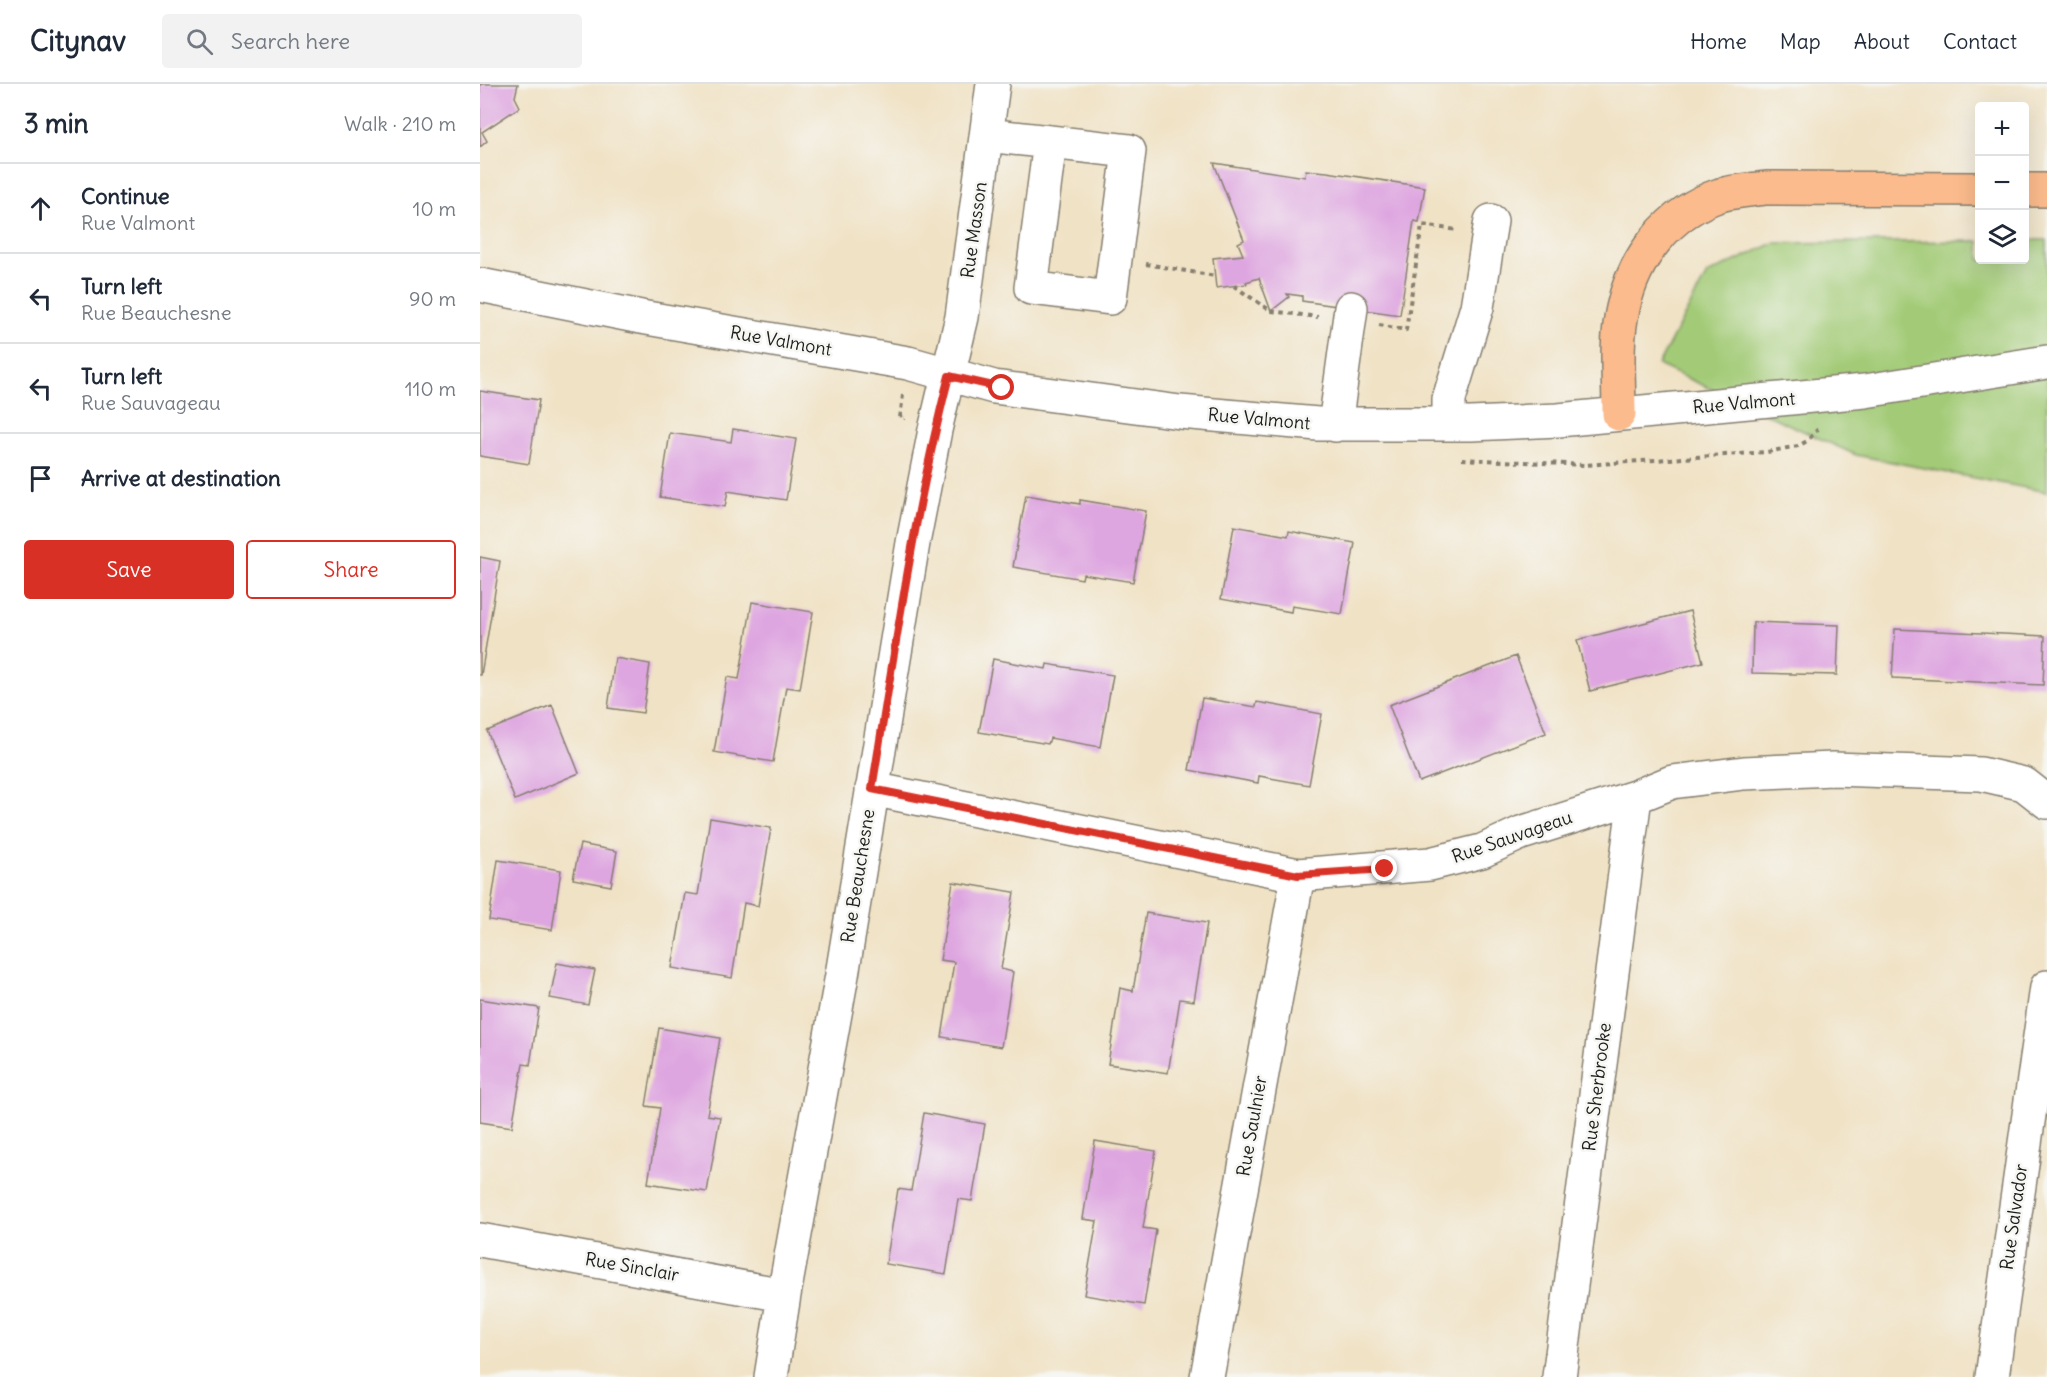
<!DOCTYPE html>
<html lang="en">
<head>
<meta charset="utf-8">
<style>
  body { margin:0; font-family:Delius,sans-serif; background:#f2f2f3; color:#1f2937 }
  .controls { position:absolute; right:18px; top:18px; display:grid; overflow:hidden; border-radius:6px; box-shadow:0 6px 24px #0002 }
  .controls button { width:54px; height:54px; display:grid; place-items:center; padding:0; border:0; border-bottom:2px solid #e0e1e3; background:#fff; color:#1f2937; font:30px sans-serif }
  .stop { position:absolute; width:18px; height:18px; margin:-14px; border:4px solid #d93025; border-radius:50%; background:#fff }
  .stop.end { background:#d93025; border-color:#fff; box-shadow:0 2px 6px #0008 }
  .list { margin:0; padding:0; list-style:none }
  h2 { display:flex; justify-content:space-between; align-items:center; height:78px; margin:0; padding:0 24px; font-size:26px }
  h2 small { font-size:20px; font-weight:400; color:#747a83 }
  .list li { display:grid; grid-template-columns:39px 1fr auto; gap:18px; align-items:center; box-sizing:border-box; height:90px; padding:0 24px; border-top:2px solid #e0e1e3 }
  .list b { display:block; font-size:22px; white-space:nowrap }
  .list p { margin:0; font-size:20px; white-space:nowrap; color:#747a83 }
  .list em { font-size:20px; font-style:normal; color:#747a83 }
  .actions { display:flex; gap:12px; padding:18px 24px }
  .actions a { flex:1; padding:14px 0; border:2px solid #d93025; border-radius:6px; text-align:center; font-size:21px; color:#d93025 }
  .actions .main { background:#d93025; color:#fff }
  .icon { flex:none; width:33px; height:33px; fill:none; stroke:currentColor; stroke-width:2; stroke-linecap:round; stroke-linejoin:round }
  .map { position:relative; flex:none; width:1567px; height:1293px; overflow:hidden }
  header { display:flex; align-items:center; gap:36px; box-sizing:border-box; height:84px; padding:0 30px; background:#fff; border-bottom:2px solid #e0e1e3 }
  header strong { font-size:28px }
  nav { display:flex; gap:33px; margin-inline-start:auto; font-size:21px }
  .search { width:420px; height:54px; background:#f2f2f3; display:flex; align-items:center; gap:15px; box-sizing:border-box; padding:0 21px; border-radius:6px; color:#747a83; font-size:22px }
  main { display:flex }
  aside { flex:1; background:#fff }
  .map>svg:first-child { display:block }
  .green { fill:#a3cb77; stroke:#60744a; stroke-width:1.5 }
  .building { fill:#dea6e0 }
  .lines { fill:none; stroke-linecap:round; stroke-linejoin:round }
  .minor-casing { stroke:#867f70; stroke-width:36 }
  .highway-casing { stroke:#867f70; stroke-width:36 }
  .path { stroke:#867f70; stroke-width:4; stroke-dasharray:4.5 4.5; stroke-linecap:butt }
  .minor { stroke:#fff; stroke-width:33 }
  .highway { stroke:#fbbb8c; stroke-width:33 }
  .route { stroke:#d93025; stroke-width:8 }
  .labels { text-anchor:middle; stroke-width:5; stroke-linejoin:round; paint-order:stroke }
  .street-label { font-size:18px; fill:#1c1c1c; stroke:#f6f6f2 }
</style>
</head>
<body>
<header>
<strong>Citynav</strong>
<div class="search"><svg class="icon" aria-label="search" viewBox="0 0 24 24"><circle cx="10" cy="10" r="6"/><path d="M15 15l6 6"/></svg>Search here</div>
<nav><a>Home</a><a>Map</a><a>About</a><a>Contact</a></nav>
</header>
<main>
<aside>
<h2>3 min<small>Walk · 210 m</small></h2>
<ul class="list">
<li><svg class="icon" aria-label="ahead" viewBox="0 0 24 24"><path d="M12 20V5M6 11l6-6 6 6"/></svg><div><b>Continue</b><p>Rue Valmont</p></div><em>10 m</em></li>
<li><svg class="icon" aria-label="left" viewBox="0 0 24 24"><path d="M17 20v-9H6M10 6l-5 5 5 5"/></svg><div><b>Turn left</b><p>Rue Beauchesne</p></div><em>90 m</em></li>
<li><svg class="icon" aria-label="left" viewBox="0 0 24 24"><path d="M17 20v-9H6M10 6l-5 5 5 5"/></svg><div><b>Turn left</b><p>Rue Sauvageau</p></div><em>110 m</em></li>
<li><svg class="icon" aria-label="arrive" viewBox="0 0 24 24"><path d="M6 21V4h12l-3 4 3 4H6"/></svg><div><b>Arrive at destination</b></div></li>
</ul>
<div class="actions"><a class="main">Save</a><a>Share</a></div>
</aside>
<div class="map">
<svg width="1567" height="1293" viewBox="0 0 1567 1293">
  <rect width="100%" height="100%" fill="#f6f6f2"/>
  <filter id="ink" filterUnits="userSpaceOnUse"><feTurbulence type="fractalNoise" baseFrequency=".0167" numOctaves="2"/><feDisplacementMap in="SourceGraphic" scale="12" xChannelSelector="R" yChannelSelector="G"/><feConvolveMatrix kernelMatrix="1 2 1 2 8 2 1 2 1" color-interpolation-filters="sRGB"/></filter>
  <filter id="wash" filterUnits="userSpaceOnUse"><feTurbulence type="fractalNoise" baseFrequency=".008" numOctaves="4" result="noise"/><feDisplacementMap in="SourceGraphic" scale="24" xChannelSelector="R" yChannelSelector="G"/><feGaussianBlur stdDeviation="1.35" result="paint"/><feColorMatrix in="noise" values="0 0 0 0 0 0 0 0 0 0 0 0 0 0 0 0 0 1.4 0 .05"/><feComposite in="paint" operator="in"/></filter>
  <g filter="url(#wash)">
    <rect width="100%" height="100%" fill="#f0e2c5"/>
    <path class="green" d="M1545 156H1567V408L1376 371 1178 281 1227 190 1294 159 1499 157 1500 176H1544Z"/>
    <g id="blocks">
      <path class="building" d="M0 0H38L35 13 40 23 2 48 7 57 0 63Z
        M734 79 825 93 826 86 847 88 945 103 939 138 934 137 920 231 822 217V212L807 210 809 213 791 227 779 194 766 198 767 200 736 204 733 174 763 171 758 159 764 156Z
        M0 307 59 316 49 380 0 372Z
        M253 345 316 355 306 416 248 407 245 423 180 413 190 349 251 358Z
        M546 411 600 420V416L666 427 653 498 603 490 602 495 533 483Z
        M754 442 808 452 809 447 875 459 862 530 812 522 811 528 741 515Z
        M0 473 20 477 1 591H0Z
        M272 518 333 528 320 605 306 603 293 678 234 668 247 593 259 595Z
        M1210 527 1223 578 1110 607 1097 556Z
        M1273 538 1359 541 1357 591 1272 589Z
        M1415 545 1565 552 1563 601 1412 594Z
        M1036 572 1066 649 939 698 909 621Z
        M135 574 170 580 163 629 128 624Z
        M513 575 566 585 567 580 633 591 620 663 570 654 568 660 499 648Z
        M722 614 776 623 777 618 842 630 829 701 779 692 778 699 709 686Z
        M72 621 99 689 35 716 7 647Z
        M230 734 291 744 278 822 264 819 252 894 192 884 205 809 218 811Z
        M100 760 137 767 131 802 93 795Z
        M18 776 81 786 72 846 9 836Z
        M473 798 534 808 521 885 533 888 521 963 462 953 474 878 460 876Z
        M666 829 727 839 714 917 700 915 688 989 628 980 640 904 653 907Z
        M77 879 115 886 108 921 70 914Z
        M0 915 59 924 50 981 43 980 32 1043 0 1038Z
        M179 944 240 954 227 1031 240 1033 227 1108 168 1099 180 1024 166 1022Z
        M444 1029 505 1040 492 1117 478 1115 466 1190 406 1180 418 1105 431 1107Z
        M615 1057 676 1067 663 1144 676 1146 664 1221 604 1211 617 1137 603 1135Z"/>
    </g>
  </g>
  <g filter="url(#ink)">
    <use href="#blocks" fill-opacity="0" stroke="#867f70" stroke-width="1.5"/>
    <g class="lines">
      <defs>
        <path id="minor" d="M507 51 649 67 630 214 551 204 570 58
          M0 201 161 233 428 279 514 303 700 328 838 340H991L1078 336 1385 307 1567 278
          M969 340V315L997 223 1011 137
          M855 341 871 224
          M392 705 818 791 950 780 1002 767 1041 749 1155 713 1192 698 1264 689 1353 685 1501 690 1544 700 1567 718
          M0 1156 304 1211
          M291 1293 304 1211 362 891 433 459 455 346 482 233 513 0
          M727 1293 818 791
          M1079 1293 1155 713
          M1512 1293 1567 903"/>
        <path id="highway" d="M1544 106H1567
          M1139 330C1139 295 1135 258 1143 224 1154 173 1189 128 1240 111 1255 107 1271 106 1286 104L1500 105"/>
      </defs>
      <use href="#minor" class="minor-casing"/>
      <use href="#highway" class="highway-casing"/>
      <path class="path" d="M666 180 735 192
        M754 202 791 227 838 233
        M899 241 926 246 942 141 977 146
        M423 311 420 334H425
        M982 375 1105 381 1287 368 1318 362 1327 357 1338 345"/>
      <use href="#minor" class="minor"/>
      <use href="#highway" class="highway"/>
    </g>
  </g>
  <g class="lines" filter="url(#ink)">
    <path class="route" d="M522 304 469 292C434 427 415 567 392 705L818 791 905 785"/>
  </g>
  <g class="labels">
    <g class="street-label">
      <text transform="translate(494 146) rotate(-82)" y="6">Rue Masson</text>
      <text transform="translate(301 257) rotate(10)" y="6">Rue Valmont</text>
      <text transform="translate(1264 319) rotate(-5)" y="6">Rue Valmont</text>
      <text transform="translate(779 335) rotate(5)" y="6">Rue Valmont</text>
      <text transform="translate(1032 753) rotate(-19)" y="6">Rue Sauvageau</text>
      <text transform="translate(378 792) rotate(-81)" y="6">Rue Beauchesne</text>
      <text transform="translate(1117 1003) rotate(-83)" y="6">Rue Sherbrooke</text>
      <text transform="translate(772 1042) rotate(-80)" y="6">Rue Saulnier</text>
      <text transform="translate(1534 1133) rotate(-82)" y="6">Rue Salvador</text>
      <text transform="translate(152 1183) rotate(10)" y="6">Rue Sinclair</text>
    </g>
  </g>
</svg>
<div class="controls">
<button>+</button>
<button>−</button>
<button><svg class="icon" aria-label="layers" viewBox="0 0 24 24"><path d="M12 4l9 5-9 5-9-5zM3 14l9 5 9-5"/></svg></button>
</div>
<div class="stop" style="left:522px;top:304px"></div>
<div class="stop end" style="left:905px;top:785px"></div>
</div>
</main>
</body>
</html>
